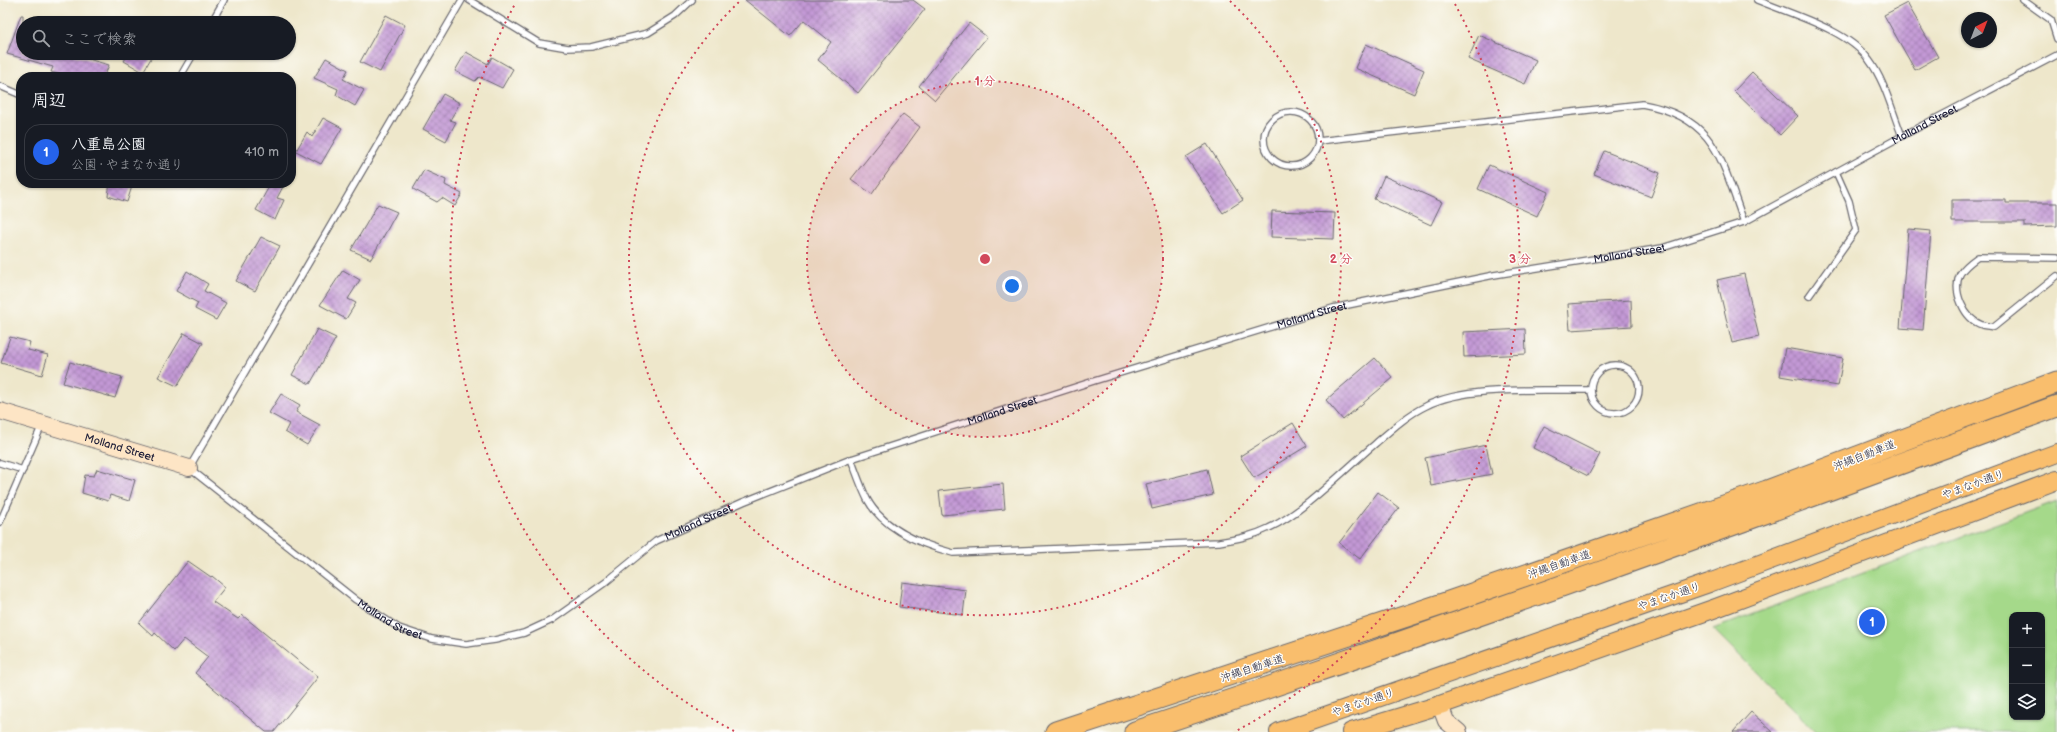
<!DOCTYPE html>
<html lang="ja">
<head>
<meta charset="utf-8">
<style>
  body { margin:0; font-family:"Balsamiq Sans","Klee One",sans-serif; background:#242831; color:#f1f3f6 }
  .controls { position:absolute; right:12px; bottom:12px; display:grid; overflow:hidden; border-radius:8px; box-shadow:0 1px 3px #0004 }
  .controls button { width:36px; height:36px; display:grid; place-items:center; padding:0; border:0; border-bottom:1px solid #363941; background:#171b24; color:#f1f3f6; font:20px sans-serif }
  .compass { position:absolute; left:1961px; top:12px; width:36px; height:36px; border-radius:50%; background:#171b24; box-shadow:0 1px 3px #0004; rotate:42deg }
  .you { position:absolute; left:1012px; top:286px; width:14px; height:14px; margin:-10px; border:3px solid #fff; border-radius:50%; background:#1a73e8; box-shadow:0 0 0 6px #1a73e833 }
  .badge { display:grid; place-items:center; width:26px; height:26px; border-radius:50%; background:#2563eb; color:#fff; font-size:13px; font-weight:700 }
  .pin { position:absolute; translate:-50% -50%; border:2px solid #fff; box-shadow:0 1px 4px #0006 }
  .list { margin:0; padding:0; list-style:none }
  h2 { display:flex; justify-content:space-between; align-items:center; height:52px; margin:0; padding:0 16px; font-size:17px }
  h2 small { font-size:13px; font-weight:400; color:#9ea1a6 }
  .list li { display:grid; grid-template-columns:26px 1fr auto; gap:12px; align-items:center; box-sizing:border-box; height:56px; margin:0 8px 8px; padding:0 8px; border:1px solid #363941; border-radius:16px }
  .list b { display:block; font-size:15px; white-space:nowrap }
  .list p { margin:0; font-size:13px; white-space:nowrap; color:#9ea1a6 }
  .list em { font-size:13px; font-style:normal; color:#9ea1a6 }
  .icon { flex:none; width:22px; height:22px; fill:none; stroke:currentColor; stroke-width:2; stroke-linecap:round; stroke-linejoin:round }
  .map { position:relative; flex:none; width:2057px; height:732px; overflow:hidden }
  .search { position:absolute; background:#171b24; box-shadow:0 1px 3px #0004; left:16px; top:16px; width:280px; height:44px; display:flex; align-items:center; gap:10px; box-sizing:border-box; padding:0 14px; border-radius:22px; color:#9ea1a6; font-size:15px }
  .panel { position:absolute; background:#171b24; box-shadow:0 1px 3px #0004; left:16px; top:72px; width:280px; height:116px; border-radius:16px }
  .map>svg:first-child { display:block }
  .green { fill:#a5d98a; stroke:#647e62; fill-rule:evenodd }
  .building { fill:url(#building-cross-hatch) }
  .lines { fill:none; stroke-linecap:round; stroke-linejoin:round }
  .lane-casing { stroke:#69676d; stroke-width:8 }
  .secondary-casing { stroke:#69676d; stroke-width:18 }
  .primary-casing { stroke:#69676d; stroke-width:20 }
  .highway-casing { stroke:#69676d; stroke-width:23 }
  .lane { stroke:#fff; stroke-width:5.5 }
  .secondary { stroke:#fde5c5; stroke-width:16 }
  .primary { stroke:#f9be6d; stroke-width:18 }
  .highway { stroke:#f9be6d; stroke-width:21 }
  .ring { fill:none; stroke:#d1495b; stroke-width:2; stroke-dasharray:2 4 }
  .labels { text-anchor:middle; stroke-width:3; stroke-linejoin:round; paint-order:stroke }
  .street-label { font-size:11px; fill:#22223b; stroke:#fdfcf7 }
  .centre { fill:#d1495b; stroke:#fdfcf7; stroke-width:2 }
  .ring-label { font-size:12px; text-anchor:middle; font-weight:bold; fill:#d1495b; stroke:#fdfcf7; stroke-width:3; stroke-linejoin:round; paint-order:stroke }
</style>
</head>
<body>
<div class="map">
<svg width="2057" height="732" viewBox="0 0 2057 732">
  <defs>
    <pattern id="building-cross-hatch" width="8" height="8" patternUnits="userSpaceOnUse"><rect width="8" height="8" fill="#c399d5"/><path d="M0 0l8 8M0 8l8-8" fill="none" stroke="#9e7cae"/></pattern>
  </defs>
  <rect width="100%" height="100%" fill="#fdfcf7"/>
  <filter id="ink" filterUnits="userSpaceOnUse"><feTurbulence type="fractalNoise" baseFrequency=".025" numOctaves="2"/><feDisplacementMap in="SourceGraphic" scale="8" xChannelSelector="R" yChannelSelector="G"/><feConvolveMatrix kernelMatrix="1 2 1 2 8 2 1 2 1" color-interpolation-filters="sRGB"/></filter>
  <filter id="wash" filterUnits="userSpaceOnUse"><feTurbulence type="fractalNoise" baseFrequency=".012" numOctaves="4" result="noise"/><feDisplacementMap in="SourceGraphic" scale="16" xChannelSelector="R" yChannelSelector="G"/><feGaussianBlur stdDeviation="0.9" result="paint"/><feColorMatrix in="noise" values="0 0 0 0 0 0 0 0 0 0 0 0 0 0 0 0 0 1.4 0 .05"/><feComposite in="paint" operator="in"/></filter>
  <g filter="url(#wash)">
    <rect width="100%" height="100%" fill="#eee7cb"/>
    <path class="green" d="M2057 501V732H1816L1713 629ZM2012 615H2042V717H2012Z"/>
    <g id="blocks">
      <path class="building" d="M745 0H913L925 9 858 93 818 60 831 42 804 20 790 36Z
        M1907 3 1938 57 1915 70 1884 15Z
        M21 15H23V53H67L109 65 104 77H68L51 72 53 67 7 54Z
        M386 15 405 25 380 72 360 62Z
        M969 23 987 37 935 100 919 86Z
        M1479 35 1536 60 1525 84 1468 59Z
        M1366 44 1424 70 1414 94 1355 68Z
        M466 52 488 64 492 57 513 69 502 88 479 77 475 81 455 71Z
        M129 53H154L143 72 124 61Z
        M326 58 348 70 343 79 364 90 355 106 336 95 338 89 314 78Z
        M1752 72 1798 116 1780 135 1734 91Z
        M443 94 460 103 450 120 456 122 446 141 423 129Z
        M903 114 920 127 872 194 851 179Z
        M323 118 342 128 321 164 296 151 307 132 312 137Z
        M1207 144 1243 200 1223 213 1186 157Z
        M1604 151 1660 173 1651 197 1594 174Z
        M1489 165 1548 192 1537 216 1478 189Z
        M424 170 446 180 445 185 462 194 455 206 442 198 437 202 413 189Z
        M1384 176 1442 202 1431 225 1374 199Z
        M110 183H133L127 202 108 196Z
        M271 183H285L277 198 284 200 275 220 256 210Z
        M1952 200H2006V203H2057V226L2025 227V222H1952Z
        M378 204 397 212 371 259 351 250Z
        M1272 211 1335 213 1334 239 1271 237Z
        M1908 229 1931 231 1923 330 1900 328Z
        M261 237 280 246 255 291 236 281Z
        M343 270 360 280 348 299 356 303 346 319 320 305Z
        M187 271 208 284 204 291 226 303 216 320 195 309 198 303 176 291Z
        M1744 274 1759 337 1732 343 1717 280Z
        M1631 300 1632 326 1570 330 1568 304Z
        M317 329 336 338 310 384 292 375Z
        M1525 329 1526 354 1464 357 1463 332Z
        M184 333 203 343 177 386 158 377Z
        M10 337 30 342 28 350 48 355 42 375 1 363Z
        M1785 348 1843 358 1838 386 1780 376Z
        M1375 358 1393 378 1343 420 1326 400Z
        M70 362 122 377 115 398 63 383Z
        M281 394 300 405 296 412 320 425 307 445 285 432 289 424 269 413Z
        M1293 423 1307 446 1254 478 1240 456Z
        M1544 426 1600 454 1588 476 1533 448Z
        M1486 445 1492 474 1431 486 1425 458Z
        M97 469 135 480 129 501 110 495 108 501 82 493 85 475 94 476Z
        M1207 469 1213 495 1152 509 1146 484Z
        M1003 484 1005 509 942 515 939 491Z
        M1378 492 1399 508 1360 559 1339 543Z
        M188 561 211 577 212 576 225 587 213 602 238 619 242 615 318 677 274 732H266L195 673 208 657 184 639 174 651 155 633 153 636 139 623Z
        M902 582 966 590 963 615 899 607Z
        M1751 712 1773 732H1733Z"/>
    </g>
  </g>
  <g filter="url(#ink)">
    <use href="#blocks" fill-opacity="0" stroke="#69676d" stroke-width="1"/>
    <g class="lines">
      <defs>
        <g id="lane">
          <path id="s1" d="M462 0 189 468 356 600 399 628 432 639 466 644 495 640 524 633 552 620 606 582 656 541 743 502 851 459 1094 381 1333 308 1494 275 1662 248 1744 222 1902 136 2057 55"/>
          <path d="M469 0 539 43 568 48 591 47 648 33 675 16 692 0"/>
          <path d="M1757 0C1791 14 1848 30 1869 60 1885 81 1892 111 1902 136"/>
          <path d="M2023 0 2051 20 2057 39"/>
          <path d="M211 23 224 0"/>
          <path d="M180 77 194 53"/>
          <path d="M0 86 21 95"/>
          <circle cx="1291" cy="139" r="27"/>
          <path d="M1318 141 1642 104C1716 117 1721 160 1744 222"/>
          <path d="M2057 258 1978 257C1971 262 1965 266 1960 274 1952 291 1964 319 1982 325 1986 326 1990 326 1994 327L2057 276"/>
          <path d="M1809 296 1856 230 1849 201 1836 172"/>
          <circle cx="1615" cy="389" r="24"/>
          <path d="M851 459C856 472 861 487 867 499 883 529 923 545 953 553L1219 542C1237 539 1253 536 1269 528 1304 512 1344 470 1375 444 1391 430 1407 415 1426 406 1467 385 1543 391 1590 390"/>
          <path d="M0 463 23 470"/>
          <path d="M0 522 42 425"/>
        </g>
        <g id="secondary">
          <path id="s2" d="M0 411 189 468"/>
          <path d="M1440 705 1446 721 1459 732"/>
        </g>
        <path id="primary" d="M1279 732 1709 583 2057 453
          M1351 732 1440 705 1716 608 2057 480"/>
        <path id="highway" d="M1056 732 1446 603 1767 491 2057 382
          M1135 732C1445 630 1751 519 2057 406"/>
      </defs>
      <use href="#lane" class="lane-casing"/>
      <use href="#secondary" class="secondary-casing"/>
      <use href="#primary" class="primary-casing"/>
      <use href="#highway" class="highway-casing"/>
      <use href="#lane" class="lane"/>
      <use href="#secondary" class="secondary"/>
      <use href="#primary" class="primary"/>
      <use href="#highway" class="highway"/>
    </g>
  </g>
  <circle cx="985" cy="259" r="178" fill="#d1495b" fill-opacity=".12"/>
  <g class="ring">
    <circle cx="985" cy="259" r="178"/>
    <path d="M1230 1A356 356 0 1 1 740 1"/>
    <path d="M734 731A535 535 0 0 1 515 4M1455 4A535 535 0 0 1 1236 731"/>
  </g>
  <g class="labels">
    <g class="street-label">
      <text dy="4" stroke="none"><textPath href="#s1" startOffset="2438">Molland Street</textPath></text>
      <text dy="4" stroke="none"><textPath href="#s1" startOffset="2114">Molland Street</textPath></text>
      <text dy="4" stroke="none"><textPath href="#s1" startOffset="1790">Molland Street</textPath></text>
      <text dy="4" stroke="none"><textPath href="#s1" startOffset="1466">Molland Street</textPath></text>
      <text dy="4" stroke="none"><textPath href="#s2" startOffset="125">Molland Street</textPath></text>
      <text transform="translate(1864 455) rotate(-21)" y="4">沖縄自動車道</text>
      <text transform="translate(1973 484) rotate(-20)" y="4">やまなか通り</text>
      <text dy="4" stroke="none"><textPath href="#s1" startOffset="1142">Molland Street</textPath></text>
      <text transform="translate(1559 564) rotate(-19)" y="4">沖縄自動車道</text>
      <text transform="translate(1669 596) rotate(-19)" y="4">やまなか通り</text>
      <text dy="4" stroke="none"><textPath href="#s1" startOffset="794">Molland Street</textPath></text>
      <text transform="translate(1252 668) rotate(-18)" y="4">沖縄自動車道</text>
      <text transform="translate(1363 702) rotate(-19)" y="4">やまなか通り</text>
    </g>
  </g>
  <circle cx="985" cy="259" r="6" class="centre"/>
  <g class="ring-label">
    <text x="985" y="85">1 分</text>
    <text x="1341" y="263">2 分</text>
    <text x="1520" y="263">3 分</text>
  </g>
</svg>
<div class="controls">
<button>+</button>
<button>−</button>
<button><svg class="icon" aria-label="layers" viewBox="0 0 24 24"><path d="M12 4l9 5-9 5-9-5zM3 14l9 5 9-5"/></svg></button>
</div>
<svg class="compass" viewBox="-18 -18 36 36"><path d="M0-13l5 13h-10z" fill="#e53935"/><path d="M0 13l5-13h-10z" fill="#9ea1a6"/></svg>
<div class="you"></div>
<div class="pin badge" style="left:1872px;top:622px">1</div>
<div class="search"><svg class="icon" aria-label="search" viewBox="0 0 24 24"><circle cx="10" cy="10" r="6"/><path d="M15 15l6 6"/></svg>ここで検索</div>
<section class="panel">
<h2>周辺<small></small></h2>
<ul class="list">
<li><span class="badge">1</span><div><b>八重島公園</b><p>公園 · やまなか通り</p></div><em>410 m</em></li>
</ul>
</section>
</div>
</body>
</html>
